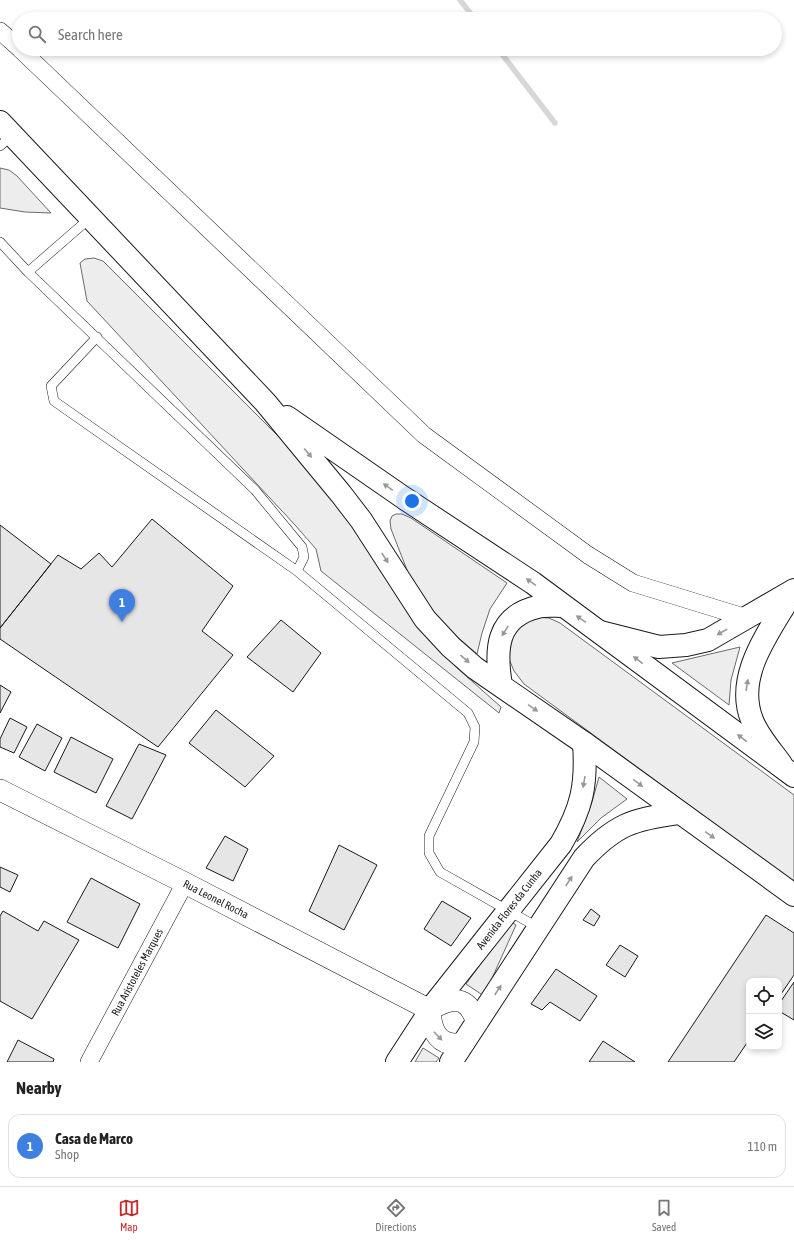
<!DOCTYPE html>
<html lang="en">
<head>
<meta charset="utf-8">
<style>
  body { margin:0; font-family:"Asap Condensed",sans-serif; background:#f2f2f2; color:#222 }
  .controls { position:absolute; right:12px; bottom:12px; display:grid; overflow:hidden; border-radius:8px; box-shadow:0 2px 6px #0003 }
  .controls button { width:36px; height:36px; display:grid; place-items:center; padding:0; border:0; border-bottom:1px solid #e0e0e0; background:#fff; color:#222; font:20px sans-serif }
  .you { position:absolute; left:412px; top:501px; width:14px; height:14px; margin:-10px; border:3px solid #fff; border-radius:50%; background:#1a73e8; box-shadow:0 0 0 6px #1a73e833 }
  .badge { display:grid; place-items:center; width:26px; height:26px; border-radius:50%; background:#c62828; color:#fff; font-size:13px; font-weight:700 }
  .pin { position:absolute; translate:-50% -33px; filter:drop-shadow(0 1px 2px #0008) }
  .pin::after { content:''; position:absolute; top:21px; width:14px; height:12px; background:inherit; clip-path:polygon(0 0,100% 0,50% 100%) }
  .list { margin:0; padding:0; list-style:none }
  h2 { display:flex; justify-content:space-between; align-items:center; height:52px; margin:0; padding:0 16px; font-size:17px }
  h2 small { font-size:13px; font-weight:400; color:#767676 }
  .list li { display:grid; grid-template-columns:26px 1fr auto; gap:12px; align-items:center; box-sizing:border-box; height:64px; margin:0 8px 8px; padding:0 8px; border:1px solid #e0e0e0; border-radius:12px }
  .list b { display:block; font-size:15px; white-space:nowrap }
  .list p { margin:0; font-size:13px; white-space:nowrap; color:#767676 }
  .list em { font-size:13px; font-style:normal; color:#767676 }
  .icon { flex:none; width:22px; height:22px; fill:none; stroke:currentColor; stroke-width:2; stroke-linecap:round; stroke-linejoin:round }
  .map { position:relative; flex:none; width:794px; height:1062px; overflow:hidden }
  .search { position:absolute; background:#fff; box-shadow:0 2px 6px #0003; left:12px; right:12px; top:12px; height:44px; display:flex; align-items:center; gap:10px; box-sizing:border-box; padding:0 14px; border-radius:22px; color:#767676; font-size:15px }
  .sheet { height:124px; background:#fff }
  nav { display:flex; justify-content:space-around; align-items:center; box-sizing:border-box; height:56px; border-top:1px solid #e0e0e0; background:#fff; font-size:11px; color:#767676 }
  nav a { display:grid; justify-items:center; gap:2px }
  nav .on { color:#c62828 }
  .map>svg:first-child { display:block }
  .built { fill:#ededed; stroke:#6a6a6a }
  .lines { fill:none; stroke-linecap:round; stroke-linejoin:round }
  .stream { stroke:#d7d7d7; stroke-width:5.5 }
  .building { fill:#e6e6e6; stroke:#1a1a1a }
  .service-casing { stroke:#1a1a1a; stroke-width:10 }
  .minor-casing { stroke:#1a1a1a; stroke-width:18 }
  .tertiary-casing { stroke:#1a1a1a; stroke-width:22 }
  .secondary-casing { stroke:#1a1a1a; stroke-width:24 }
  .primary-casing { stroke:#1a1a1a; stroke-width:24 }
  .trunk-casing { stroke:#1a1a1a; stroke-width:24 }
  .service { stroke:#fff; stroke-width:9 }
  .minor { stroke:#fff; stroke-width:17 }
  .tertiary { stroke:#fff; stroke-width:21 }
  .secondary { stroke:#fff; stroke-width:22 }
  .primary { stroke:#fff; stroke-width:22 }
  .trunk { stroke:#fff; stroke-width:22 }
  .oneway { fill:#989898 }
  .labels { text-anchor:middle; stroke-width:3; stroke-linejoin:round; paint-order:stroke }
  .street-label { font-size:11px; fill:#1a1a1a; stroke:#fff }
</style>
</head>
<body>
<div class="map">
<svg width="794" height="1062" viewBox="0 0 794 1062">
  <rect width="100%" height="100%" fill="#fff"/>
  <path class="built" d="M0 168 9 170 17 176 51 213 25 212 0 208Z
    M94 258 103 261 316 474 358 530 378 567 420 628 456 667 501 707 499 713 321 571 316 549 295 525 87 301 80 263 85 259Z
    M396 514H402L411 518 507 583 490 609 482 633 477 654 454 634 437 617 409 575 391 529 390 521 392 516Z
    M536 617 549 618 560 623 794 795V882L524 684 514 671 507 654 509 642 524 620Z
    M740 647 731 680 729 705 672 663Z
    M599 777 627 799 601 818 577 842 592 802Z
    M511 922 516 925 484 996 466 984Z
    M423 1048 439 1058 436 1062H415Z"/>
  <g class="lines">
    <path class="stream" d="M460 0 475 19
      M498 49 555 123"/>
  </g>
  <path class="building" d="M152 519 233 586 202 631 233 655 158 747 0 639V628L58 555 81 569 99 553 112 567Z
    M0 525 51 564 0 628Z
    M281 620 321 653 293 692 247 657Z
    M0 685 11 692 0 713Z
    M216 710 274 756 245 787 189 743Z
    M10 718 27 727 14 753 0 747V739Z
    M37 724 62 738 45 771 19 757Z
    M71 737 113 759 96 793 54 772Z
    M139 744 166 755 132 819 106 806Z
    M225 836 248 849 233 881 206 868Z
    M339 845 377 865 344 930 309 911Z
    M0 867 18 875 10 892 0 887Z
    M91 878 140 904 118 948 67 922Z
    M442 901 471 918 451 946 424 929Z
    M591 909 600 916 594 926 583 920Z
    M3 911 38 931 44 921 79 940 32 1019 0 1001V916Z
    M766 915 794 933V975L779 997V981H749V1040L734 1062H668Z
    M620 945 638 956 625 977 606 965Z
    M556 969 597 996 580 1021 550 1002 542 1010 531 1004Z
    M794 982V1020L779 1011V1004Z
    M18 1040 54 1059 53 1062H7Z
    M603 1041 635 1062H589Z"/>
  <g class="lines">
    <defs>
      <path id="service" d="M0 146 12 135
        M0 242 28 272 90 218
        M28 272 255 490 302 547 304 557 297 571
        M97 337 51 386 54 401 297 571 468 713 475 727 474 742 429 836V853L440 872 539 928"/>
      <path id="minor" d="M0 31 19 48
        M20 49 424 435 588 555 633 583 747 618
        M89 1062 185 883"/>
      <path id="tertiary" d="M0 790 185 883 430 1010
        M430 1010C452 996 468 995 477 1023
        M430 1010C431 1032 439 1048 464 1043"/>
      <path id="secondary" d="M397 1062 436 1002 561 844C582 808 587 785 584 743
        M451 1062 584 858C615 825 633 819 678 813"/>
      <path id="primary" d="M600 632 659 647 686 645 708 640 794 590
        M781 764C771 750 758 736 752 720 734 675 770 631 792 593"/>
      <path id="trunk" d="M0 122 265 402 341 494 361 520 425 619 451 647 475 668 584 743 794 895
        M287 417 404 498 533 583 794 776
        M501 685C495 650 496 617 537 607 545 605 554 606 562 606"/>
    </defs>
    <use href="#service" class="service-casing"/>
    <use href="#minor" class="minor-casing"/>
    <use href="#tertiary" class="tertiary-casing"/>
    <use href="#secondary" class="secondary-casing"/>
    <use href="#primary" class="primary-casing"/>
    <use href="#trunk" class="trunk-casing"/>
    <use href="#service" class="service"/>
    <use href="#minor" class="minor"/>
    <use href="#tertiary" class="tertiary"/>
    <use href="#secondary" class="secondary"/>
    <use href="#primary" class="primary"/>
    <use href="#trunk" class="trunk"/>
  </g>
  <defs><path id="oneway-solid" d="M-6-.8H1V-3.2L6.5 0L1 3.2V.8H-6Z"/></defs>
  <g class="oneway">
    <use href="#oneway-solid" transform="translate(308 453) rotate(50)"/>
    <use href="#oneway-solid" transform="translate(388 487) rotate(-145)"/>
    <use href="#oneway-solid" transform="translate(385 558) rotate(57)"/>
    <use href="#oneway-solid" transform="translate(531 582) rotate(-145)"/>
    <use href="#oneway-solid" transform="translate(581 619) rotate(-145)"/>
    <use href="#oneway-solid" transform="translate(505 631) rotate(122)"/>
    <use href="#oneway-solid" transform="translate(722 632) rotate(151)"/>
    <use href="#oneway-solid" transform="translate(465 659) rotate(41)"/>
    <use href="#oneway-solid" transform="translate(638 660) rotate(-143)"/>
    <use href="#oneway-solid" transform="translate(747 685) rotate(-81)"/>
    <use href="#oneway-solid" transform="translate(533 708) rotate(35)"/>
    <use href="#oneway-solid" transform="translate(742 738) rotate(-143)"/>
    <use href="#oneway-solid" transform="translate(584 782) rotate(100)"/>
    <use href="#oneway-solid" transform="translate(638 783) rotate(37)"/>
    <use href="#oneway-solid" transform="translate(710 835) rotate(35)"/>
    <use href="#oneway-solid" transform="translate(569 881) rotate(-57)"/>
    <use href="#oneway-solid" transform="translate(498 990) rotate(-57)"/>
    <use href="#oneway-solid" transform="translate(438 1036) rotate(46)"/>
  </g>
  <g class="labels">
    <g class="street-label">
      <text transform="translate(216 899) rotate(27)" y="4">Rua Leonel Rocha</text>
      <text transform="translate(509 909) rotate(-52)" y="4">Avenida Flores da Cunha</text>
      <text transform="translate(137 972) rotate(-62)" y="4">Rua Aristoteles Marques</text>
    </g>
  </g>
</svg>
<div class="controls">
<button><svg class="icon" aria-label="locate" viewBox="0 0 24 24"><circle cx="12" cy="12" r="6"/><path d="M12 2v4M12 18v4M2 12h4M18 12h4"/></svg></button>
<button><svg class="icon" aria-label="layers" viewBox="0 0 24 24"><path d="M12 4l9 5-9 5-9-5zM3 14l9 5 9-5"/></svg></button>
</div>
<div class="you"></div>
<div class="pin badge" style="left:122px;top:622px;background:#3f7fe0">1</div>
<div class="search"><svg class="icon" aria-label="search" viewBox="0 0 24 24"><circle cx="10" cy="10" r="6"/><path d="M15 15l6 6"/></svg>Search here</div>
</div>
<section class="sheet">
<h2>Nearby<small></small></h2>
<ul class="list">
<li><span class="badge" style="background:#3f7fe0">1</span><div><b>Casa de Marco</b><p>Shop</p></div><em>110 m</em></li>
</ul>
</section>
<nav>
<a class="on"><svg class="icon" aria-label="map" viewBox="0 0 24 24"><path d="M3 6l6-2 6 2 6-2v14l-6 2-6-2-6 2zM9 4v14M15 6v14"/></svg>Map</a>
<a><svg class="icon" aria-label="directions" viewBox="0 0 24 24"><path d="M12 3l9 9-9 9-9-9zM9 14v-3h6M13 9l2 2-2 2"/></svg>Directions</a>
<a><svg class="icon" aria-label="saved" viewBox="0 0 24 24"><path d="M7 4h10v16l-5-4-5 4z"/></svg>Saved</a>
</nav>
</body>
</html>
